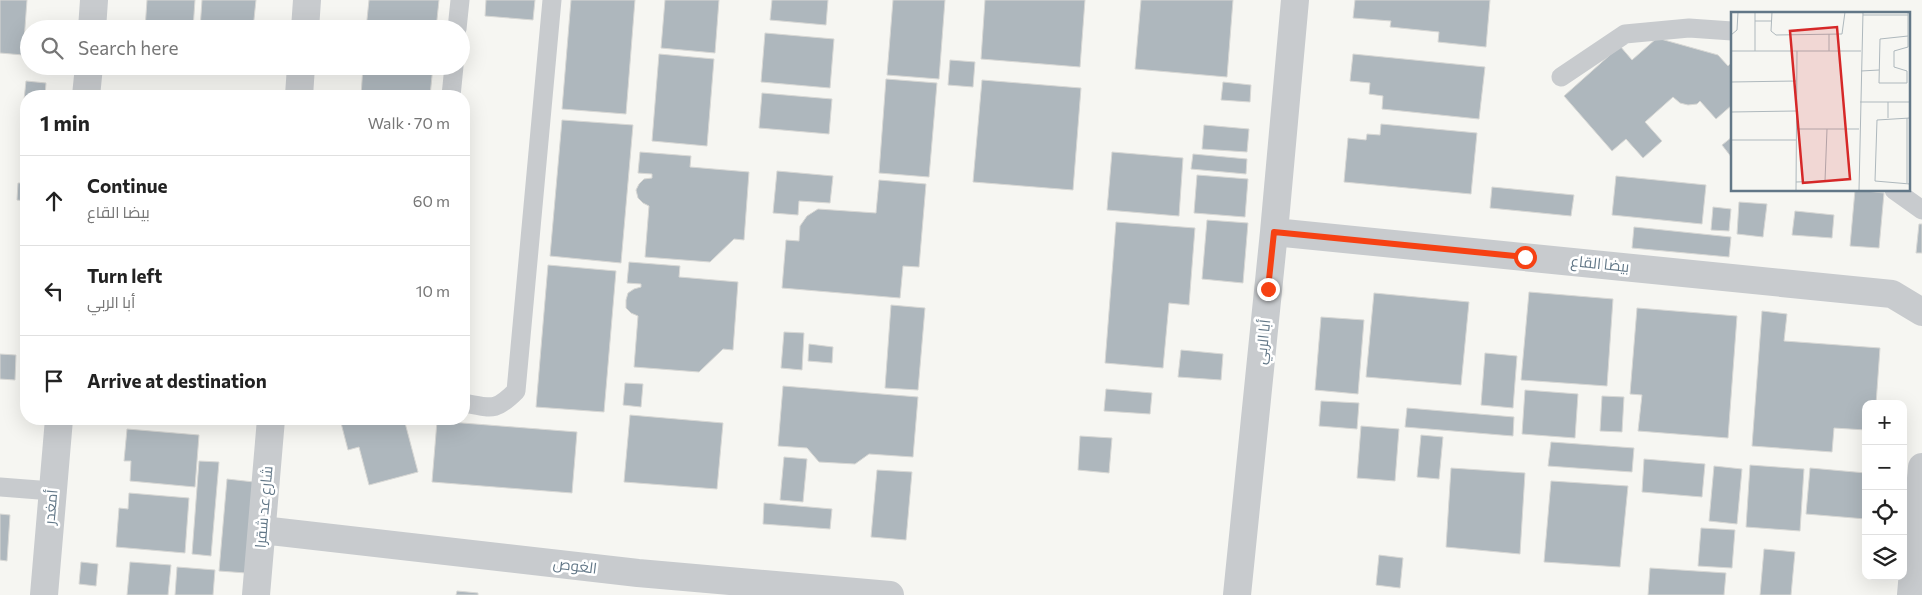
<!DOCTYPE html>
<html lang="en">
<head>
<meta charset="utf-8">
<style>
  body { margin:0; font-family:Commissioner,Cairo,sans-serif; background:#f2f2f2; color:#222 }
  .controls { position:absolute; right:15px; bottom:15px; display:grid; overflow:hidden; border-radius:10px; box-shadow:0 5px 20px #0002 }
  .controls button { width:45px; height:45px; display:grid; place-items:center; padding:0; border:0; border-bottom:1px solid #e0e0e0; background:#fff; color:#222; font:25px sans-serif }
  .stop { position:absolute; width:15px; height:15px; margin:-11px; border:4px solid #f64113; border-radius:50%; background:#fff }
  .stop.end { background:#f64113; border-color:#fff; box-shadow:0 1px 5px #0008 }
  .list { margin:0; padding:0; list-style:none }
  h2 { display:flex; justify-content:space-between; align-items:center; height:65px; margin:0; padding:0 20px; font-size:21px }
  h2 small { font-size:16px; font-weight:400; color:#767676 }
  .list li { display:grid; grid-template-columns:32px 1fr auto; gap:15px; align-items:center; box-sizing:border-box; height:90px; padding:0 20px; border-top:1px solid #e0e0e0 }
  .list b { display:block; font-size:19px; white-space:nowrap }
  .list p { margin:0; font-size:16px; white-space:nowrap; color:#767676 }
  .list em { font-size:16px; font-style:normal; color:#767676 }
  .icon { flex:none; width:28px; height:28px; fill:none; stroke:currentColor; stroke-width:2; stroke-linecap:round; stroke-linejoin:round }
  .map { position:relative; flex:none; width:1922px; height:595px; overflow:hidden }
  .search { position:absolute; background:#fff; box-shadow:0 5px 20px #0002; left:20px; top:20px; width:450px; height:55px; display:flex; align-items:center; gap:12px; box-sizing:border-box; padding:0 18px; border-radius:28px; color:#767676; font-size:19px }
  .panel { position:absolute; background:#fff; box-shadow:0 5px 20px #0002; left:20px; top:90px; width:450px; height:335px; border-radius:20px }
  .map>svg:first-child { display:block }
  .building { fill:#aeb7bd; stroke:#d8d8d5 }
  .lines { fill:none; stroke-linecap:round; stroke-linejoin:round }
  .service { stroke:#c8cbce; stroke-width:19 }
  .minor { stroke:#c8cbce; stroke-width:28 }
  .route { stroke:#f64113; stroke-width:6 }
  .labels { text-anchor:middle; stroke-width:5; stroke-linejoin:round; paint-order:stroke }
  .street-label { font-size:15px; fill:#627787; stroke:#fff }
  .inset-road { fill:none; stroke:#aeb8bd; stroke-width:1 }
  .view { fill:#d62828; fill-opacity:0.15; stroke:#d62828; stroke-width:2.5 }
  .inset-edge { fill:none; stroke:#627787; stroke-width:2.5 }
</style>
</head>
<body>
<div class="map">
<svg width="1922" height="595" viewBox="0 0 1922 595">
  <rect width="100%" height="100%" fill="#f6f6f2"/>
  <path class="building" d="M0 0H27L23 55 0 53Z
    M147 0H195L193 29H145Z
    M202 0H256L253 29H200Z
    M369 0H439L436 29H366Z
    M486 0H535L533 20 485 16Z
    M571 0H635L626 114 562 109Z
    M665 0H719L715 53 661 48Z
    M772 0H828L826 25 770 20Z
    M893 0H945L939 79 887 75Z
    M985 0H1085L1080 67 981 59Z
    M1141 0H1233L1227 77 1135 69Z
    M1355 0H1490L1486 47 1438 42 1439 32 1390 27 1391 21 1353 18Z
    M765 33 834 39 830 88 761 82Z
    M1657 38 1718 55 1728 66 1731 63 1732 105 1716 119 1700 101 1697 104 1688 105 1680 103 1673 97 1645 122 1662 141 1643 158 1626 139 1612 151 1564 96 1620 46 1632 60Z
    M659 54 714 59 707 146 652 141Z
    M1353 54 1485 67 1479 119 1382 109 1383 96 1369 94 1370 83 1350 81Z
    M950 60 975 62 973 87 948 85Z
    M174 66H192V70L173 68Z
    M363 66H433L430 96H361Z
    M886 79 937 83 929 177 879 173Z
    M982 80 1081 88 1073 190 973 182Z
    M26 81 46 83 45 96H26V100H24Z
    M1223 82 1251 85 1250 102 1221 100Z
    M762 93 832 99 829 134 759 128Z
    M562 120 633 125 621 263 550 256Z
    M1381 124 1477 133 1471 194 1344 182 1348 138 1366 140 1367 134 1380 135Z
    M1204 125 1249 129 1247 152 1202 149Z
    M1732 137V158L1722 145Z
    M640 152 691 156 690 167 749 172 744 240 734 239 710 262 645 257 649 206 643 203 638 198 636 190 639 184 644 179 652 178V174L638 173Z
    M1112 152 1183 158 1179 216 1107 210Z
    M1193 154 1247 159 1246 174 1191 169Z
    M777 171 833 176 830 203 799 201 798 215 773 213Z
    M1197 175 1248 179 1245 217 1194 213Z
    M1616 176 1706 185 1702 224 1612 215Z
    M879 180 926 184 919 267 903 266 900 298 782 288 786 240 799 241 800 226 807 216 818 209 876 213Z
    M18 183H26V201L17 200Z
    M1492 187 1574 195 1571 216 1490 208Z
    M1855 190 1884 193 1879 248 1850 246Z
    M1739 202 1767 204 1763 237 1737 234Z
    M1713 207 1731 209 1729 231 1711 230Z
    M1795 211 1834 215 1832 238 1792 235Z
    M1207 220 1248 223 1243 283 1202 279Z
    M1116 222 1195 228 1189 305 1169 303 1163 368 1105 363Z
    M1919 224H1922V253H1916Z
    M1634 227 1731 237 1729 257 1632 248Z
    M629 262 680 266 679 277 738 282 733 350 723 349 699 372 634 367 638 316 631 313 626 308V300L628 293 634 289 641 287V284L627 283Z
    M548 265 616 271 604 412 536 407Z
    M1529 292 1613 299 1607 386 1521 380Z
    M1374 293 1469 302 1461 385 1366 377Z
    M891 305 925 308 918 390 885 388Z
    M1637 308 1737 316 1728 438 1638 431 1642 395 1630 394Z
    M1762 311 1787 314 1784 341 1880 348 1876 404H1866V430L1834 428 1832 452 1752 446Z
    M1321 317 1364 320 1358 394 1315 390Z
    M784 332 804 333 802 370 781 368Z
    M809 344 833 347 832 363 808 361Z
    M1181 350 1223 354 1221 380 1178 377Z
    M1485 353 1517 356 1513 408 1481 405Z
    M0 354 16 355 15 380 0 379Z
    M625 383 643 384 641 407 623 405Z
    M783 386 918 397 913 457 869 454 855 464 819 462 807 448 778 446Z
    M1106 389 1152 393 1150 414 1104 411Z
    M1525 390 1578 394 1575 438 1522 434Z
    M1602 396 1624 397 1622 432 1600 431Z
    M1321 401 1359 403 1357 429 1319 426Z
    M1407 408 1514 417 1513 436 1405 427Z
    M630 415 723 423 717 489 624 482Z
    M340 419H404L418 472 369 485 359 447 348 450Z
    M437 421 577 432 572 493 432 482Z
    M1361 426 1399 429 1395 481 1357 478Z
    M127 429 199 435 195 487 130 481 131 461H124Z
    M1421 435 1443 437 1439 479 1417 477Z
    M1080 436 1112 438 1109 473 1078 470Z
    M1551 442 1634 448 1632 472 1548 466Z
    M784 457 807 459 803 502 780 500Z
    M1644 459 1705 464 1702 497 1642 492Z
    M199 461 219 462 211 556 192 554Z
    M1750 465 1804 469 1800 531 1746 527Z
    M1714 466 1742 469 1737 524 1709 521Z
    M1451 468 1525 473 1520 554 1446 547Z
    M1810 468 1866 473V519L1806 514Z
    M877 470 912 472 906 540 871 537Z
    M227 479 254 482 246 573 219 571Z
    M1551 481 1628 486 1620 567 1544 562Z
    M129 493 189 498 185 553 116 547 119 508 128 509Z
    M764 503 832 509 830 529 763 524Z
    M0 514 10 515 7 561 0 560Z
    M1701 528 1735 530 1732 568 1698 566Z
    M1764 549 1795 552 1791 595H1760Z
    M1379 555 1403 558 1400 588 1376 585Z
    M81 562 98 564 96 586 79 584Z
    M130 562 171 565 168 595H127Z
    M177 567 215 570 213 595H175Z
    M1650 568 1726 573 1724 595H1648Z
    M457 591 478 593V595H456Z"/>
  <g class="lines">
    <path class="service" d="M457 29 460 0
      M1561 77 1625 34 1689 28 1732 31
      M451 96 454 66
      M1894 190 1922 210
      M464 403C492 408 495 412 516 391L552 0
      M0 487 52 491"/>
    <path class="minor" d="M92 29 94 0
      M305 29 307 0
      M86 96 89 66
      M299 96 301 66
      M1274 232 1892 294 1922 312
      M262 530 638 573 890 595
      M44 595 59 419
      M256 595 271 419
      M1237 595 1274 232 1295 0
      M1911 595 1922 467"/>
  </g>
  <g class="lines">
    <path class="route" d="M1268 289 1274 232 1525 257"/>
  </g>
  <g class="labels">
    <g class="street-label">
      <text transform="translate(1600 264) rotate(6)" y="5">بيضا القاع</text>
      <text transform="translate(1263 342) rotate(-84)" y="5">أبا الربي</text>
      <text transform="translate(51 507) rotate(-85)" y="5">أمغدر</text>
      <text transform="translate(264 507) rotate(-85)" y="5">شارع عد شقرا</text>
      <text transform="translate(575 566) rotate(7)" y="5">الغوص</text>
    </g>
  </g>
  <g transform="translate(1731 12)">
    <rect width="179" height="179" fill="#f6f6f2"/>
    <path class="inset-road" d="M24 0V39M41 0 40 19 45 23 111 22 114 0M132 3H177M24 9H41M98 22V39M0 23 6 18 7 0M177 24 149 27 148 71H176V59L163 55V39L177 35V0M0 39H130M130 59 148 58M0 70 65 69M129 90H179M0 100 65 99M157 106V90M179 106 146 108 144 169 179 172M65 117H128M0 128H65M65 170 94 169 96 117M176 171V106M65 178 66 39M128 178 132 0"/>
    <path class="view" d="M106 15 119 167 72 171 59 19Z"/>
    <rect width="179" height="179" class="inset-edge"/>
  </g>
</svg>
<div class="controls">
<button>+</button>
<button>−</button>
<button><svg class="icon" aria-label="locate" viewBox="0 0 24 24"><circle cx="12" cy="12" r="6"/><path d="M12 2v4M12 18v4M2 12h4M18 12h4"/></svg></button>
<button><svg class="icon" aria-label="layers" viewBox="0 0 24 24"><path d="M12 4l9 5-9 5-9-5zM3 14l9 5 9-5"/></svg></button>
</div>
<div class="stop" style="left:1525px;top:257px"></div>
<div class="stop end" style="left:1268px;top:289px"></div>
<div class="search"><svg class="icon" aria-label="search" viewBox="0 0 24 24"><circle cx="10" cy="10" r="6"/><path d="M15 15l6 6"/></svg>Search here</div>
<section class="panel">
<h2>1 min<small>Walk · 70 m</small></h2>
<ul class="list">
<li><svg class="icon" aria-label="ahead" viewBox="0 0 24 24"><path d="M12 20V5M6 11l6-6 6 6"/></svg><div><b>Continue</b><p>بيضا القاع</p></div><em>60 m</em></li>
<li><svg class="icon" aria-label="left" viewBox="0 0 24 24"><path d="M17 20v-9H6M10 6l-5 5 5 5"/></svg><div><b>Turn left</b><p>أبا الربي</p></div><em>10 m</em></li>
<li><svg class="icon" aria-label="arrive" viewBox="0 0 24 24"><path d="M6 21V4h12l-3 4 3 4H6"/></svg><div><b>Arrive at destination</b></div></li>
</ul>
</section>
</div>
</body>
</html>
